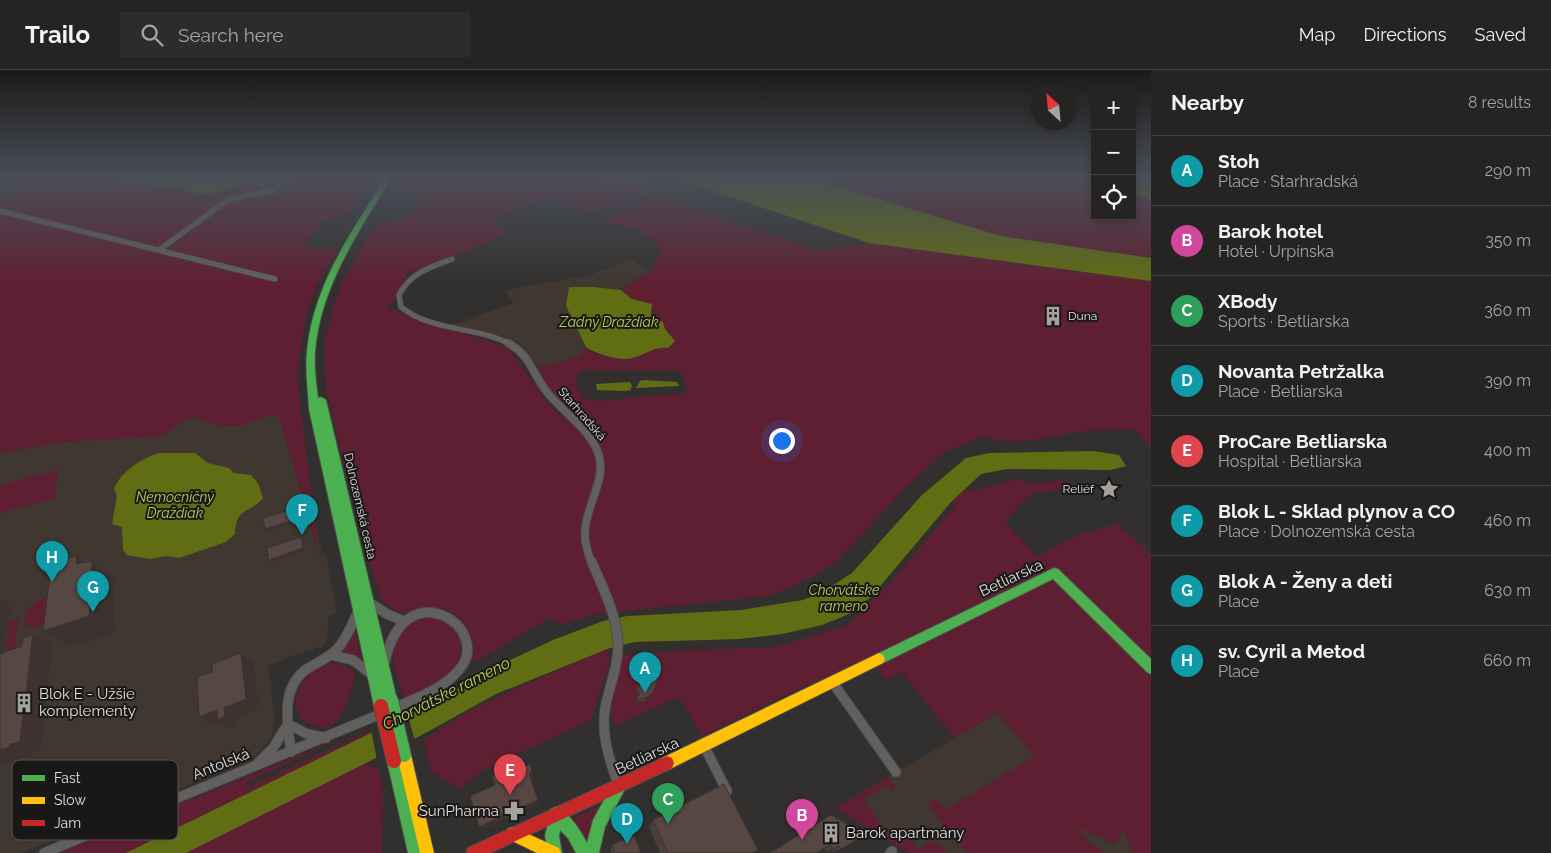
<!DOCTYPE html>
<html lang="en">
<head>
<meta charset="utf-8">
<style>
  body { margin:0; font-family:Raleway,sans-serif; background:#2e2c2a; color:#f1f3f6 }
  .controls { position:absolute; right:15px; top:15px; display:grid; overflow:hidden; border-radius:0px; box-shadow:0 2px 8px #0003 }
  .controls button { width:45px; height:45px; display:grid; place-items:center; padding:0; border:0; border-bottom:1px solid #424140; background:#262422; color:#f1f3f6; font:25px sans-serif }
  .compass { position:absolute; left:1031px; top:15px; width:45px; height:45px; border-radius:50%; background:#262422; box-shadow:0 2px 8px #0003; rotate:334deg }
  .you { position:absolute; left:781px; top:370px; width:18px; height:18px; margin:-12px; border:4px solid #fff; border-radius:50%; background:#1a73e8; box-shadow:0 0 0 8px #1a73e833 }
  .badge { display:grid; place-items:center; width:32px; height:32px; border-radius:50%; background:#ea580c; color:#fff; font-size:16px; font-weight:700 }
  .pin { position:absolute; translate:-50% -41px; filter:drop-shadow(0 1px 2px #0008) }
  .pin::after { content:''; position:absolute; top:26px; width:18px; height:15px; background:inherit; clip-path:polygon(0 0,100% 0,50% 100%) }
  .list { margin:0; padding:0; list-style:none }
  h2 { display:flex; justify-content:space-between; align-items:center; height:65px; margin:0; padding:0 20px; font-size:21px }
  h2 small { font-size:16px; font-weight:400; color:#a4a4a5 }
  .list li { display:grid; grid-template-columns:32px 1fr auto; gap:15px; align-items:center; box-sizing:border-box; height:70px; padding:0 20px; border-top:1px solid #424140 }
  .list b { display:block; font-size:19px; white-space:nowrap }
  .list p { margin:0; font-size:16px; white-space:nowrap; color:#a4a4a5 }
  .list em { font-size:16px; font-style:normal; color:#a4a4a5 }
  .icon { flex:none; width:28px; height:28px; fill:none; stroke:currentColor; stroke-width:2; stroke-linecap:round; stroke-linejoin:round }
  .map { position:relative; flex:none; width:1151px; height:783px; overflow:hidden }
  header { display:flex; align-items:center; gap:30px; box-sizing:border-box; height:70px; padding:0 25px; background:#262422; border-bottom:1px solid #424140 }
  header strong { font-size:24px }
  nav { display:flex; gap:28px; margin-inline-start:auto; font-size:18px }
  .search { width:350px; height:45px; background:#2e2c2a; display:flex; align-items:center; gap:12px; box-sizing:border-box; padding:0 18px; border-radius:0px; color:#a4a4a5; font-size:19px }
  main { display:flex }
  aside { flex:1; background:#262422 }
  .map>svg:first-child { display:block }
  .built { fill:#3f3730 }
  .green { fill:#5f1f32; fill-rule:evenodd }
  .water { fill:#606d12 }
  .pier { fill:#32302e }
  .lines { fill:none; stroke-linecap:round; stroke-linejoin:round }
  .street-far2-casing { stroke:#4e4c4a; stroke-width:6 }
  .street-far1-casing { stroke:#4e4c4a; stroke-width:9 }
  .street-casing { stroke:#4e4c4a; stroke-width:11 }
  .fast-casing { stroke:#4e4c4a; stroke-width:2 }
  .slow-casing { stroke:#4e4c4a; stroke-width:2 }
  .jam-casing { stroke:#4e4c4a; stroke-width:2 }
  .street-far2 { stroke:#62605f; stroke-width:5 }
  .street-far1 { stroke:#62605f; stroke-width:7 }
  .street { stroke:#62605f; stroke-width:9 }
  .fast { fill:#4caf50; fill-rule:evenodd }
  .slow { fill:#ffc107; fill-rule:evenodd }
  .jam { fill:#c62828; fill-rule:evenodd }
  .fast-bridge-casing { stroke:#4e4c4a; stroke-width:16; stroke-linecap:butt }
  .jam-bridge-casing { stroke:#4e4c4a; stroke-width:16; stroke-linecap:butt }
  .fast-bridge { stroke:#4caf50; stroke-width:14 }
  .jam-bridge { stroke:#c62828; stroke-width:14 }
  .wall { fill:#4b3d3a }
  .shaded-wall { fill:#3d322f }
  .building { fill:#574743; stroke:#3d322f }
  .labels { text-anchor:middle; stroke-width:4; stroke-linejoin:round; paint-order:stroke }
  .poi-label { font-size:12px; fill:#e1dedc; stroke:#1a1817; text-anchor:start }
  .street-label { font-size:12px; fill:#e1dedc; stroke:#1a1817 }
  .water-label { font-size:14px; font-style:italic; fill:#bbd159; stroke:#1a1817 }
  .near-street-label { font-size:15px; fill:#e1dedc; stroke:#1a1817 }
  .near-poi-label { font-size:15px; fill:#e1dedc; stroke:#1a1817; text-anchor:start }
  .near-water-label { font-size:16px; font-style:italic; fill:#bbd159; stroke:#1a1817 }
  .key { fill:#1a1817; stroke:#565352; stroke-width:1 }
  .key-label { font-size:14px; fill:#e1dedc }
</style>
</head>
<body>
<header>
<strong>Trailo</strong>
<div class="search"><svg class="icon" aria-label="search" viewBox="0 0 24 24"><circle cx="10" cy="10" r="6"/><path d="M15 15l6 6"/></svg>Search here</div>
<nav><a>Map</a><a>Directions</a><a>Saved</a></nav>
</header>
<main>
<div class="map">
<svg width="1151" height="783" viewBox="0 0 1151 783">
  <rect width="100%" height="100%" fill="#32302e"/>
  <path class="built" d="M630 189 651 200 621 220 594 217 566 236 586 277 577 288 538 297 519 272 452 255 514 233 505 221 526 216 588 206Z
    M285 304 322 484H326L337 542 329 545 327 569 322 577 315 578 314 580 304 582 303 584H297L268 596 275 648 272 667 257 685 128 741 20 783H0V374Z
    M1102 582 1151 783H909L835 738Z"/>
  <path class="green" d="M0 107H110L139 114 176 116 191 122 209 124 246 114H258L262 118 265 117 271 110C259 112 249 108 237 112L230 107H371L349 142 321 152 304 177 338 179 316 216 305 250 297 306 319 486 279 347 270 346 240 356H224L205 352 196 347 181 352 170 362 153 367 64 372 0 383V145L8 147 19 140 0 136V130L21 112 13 111 0 115Z
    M399 107H601L645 110 652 123 589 143 550 128 501 144 491 150 505 164 483 175 410 202C400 213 398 229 387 238L508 278 545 329 559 345 574 343 548 318 538 297 577 288 586 277 591 282 627 289 659 277 671 264 651 245 652 234 632 229 621 220 651 200 662 182C648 159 635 159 611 153L608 149 655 127 674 131 732 153 822 181 869 173 1151 211V377L1136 360C1118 361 1094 359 1077 362 1054 367 1005 378 984 366L944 382 905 419 838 490 817 504 792 517 768 526 598 544 563 554 548 549 472 594C477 570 466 541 438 538 425 537 412 543 399 542L386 535 380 526 354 436 326 318 324 276 330 246 343 210 373 159 382 154 411 145 419 128 415 125 393 121ZM580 300H679L685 310 687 323 600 331 584 328 575 315Z
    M805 107H1087L1095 110V146H1132V123L1151 130V188L1001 166Z
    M58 400 54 429 0 443V415Z
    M1017 409 1034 414 1062 410 1066 419 1037 422 1024 430 1005 452 1038 486 1086 461H1094L1117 453 1151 484V783H1132L1124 760 1115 774 1074 756 1102 783H967L953 768 928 734 936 729 945 740 1034 686 999 645 1002 640 954 668 902 602 886 610 869 588 781 627 702 666 679 627 614 656 610 635 622 585 689 580 775 577 846 556 889 514 956 435 951 432 964 420 980 419Z
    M49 527 50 551 38 557 27 556 24 549C27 536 37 529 49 527Z
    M437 547C448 552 458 556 460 570 467 604 429 616 404 629 400 617 395 604 394 591 391 565 412 547 437 547Z
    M18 548 13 594 4 598 10 550Z
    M355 561 362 590 341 581 350 572Z
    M605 580 610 586C606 609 596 629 591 650L485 699 459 719 432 702 423 670 469 641 514 619Z
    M335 593 343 595 355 602C353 619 343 652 327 658 275 655 295 597 335 593Z
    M370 661 371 663 126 783H59L346 666 246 713V718Z
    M365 694 379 699 383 719 382 783H186Z
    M888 707 896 719 891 721 887 716 864 729 889 767 903 759 917 780 933 770 946 783H908L835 738Z
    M602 734 588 783 568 751Z"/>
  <path class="water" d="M110 107H230L237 112C249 108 259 112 272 110L262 118 258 114H246L209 124 191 122 176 116 139 114Z
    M670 107H805L1001 166 1151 188V211L869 173Z
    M1132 107H1151V130L1132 123Z
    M569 217H594L621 220 632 229 652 234 651 245 654 249 663 252 665 259 675 271 668 278C652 276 642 288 627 289 619 290 593 283 586 277L566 236Z
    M645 310 677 312 679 316 636 318 640 311Z
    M630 312 632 316 630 320 625 321 597 320 596 314Z
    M1093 381 1119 385 1126 396 1110 400 1007 399 981 404 951 432 872 526 849 544 837 549 822 555 782 564 740 569 635 572 610 578 496 624 420 666 186 783H126L428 635 508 591 553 570 603 551 627 546 741 540 803 530 821 523 852 503 922 425 966 388 989 383Z
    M160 383H195L208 393 229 398 234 403 251 405 258 413 263 428C250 444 236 436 235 464L226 472 179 488 166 486 150 489 127 485 123 480 122 457 112 454 117 426 114 419C120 402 143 387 160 383Z"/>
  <path class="pier" d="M407 642 415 671 377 690 371 660Z"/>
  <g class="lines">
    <defs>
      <path id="street-far2" d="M0 141 275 209
        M159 180 229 129 272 121 287 107
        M452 189C431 197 410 203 399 225L401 237C432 262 476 256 510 274"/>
      <path id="street-far1" d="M508 273C531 285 532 304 547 322 562 341 584 355 595 376 611 405 587 431 585 460 584 472 588 483 592 494"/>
      <path id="street" d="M592 492C603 519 616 542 618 572 619 595 609 616 605 639 601 666 610 692 619 717
        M370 533 387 544 404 551
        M331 585 353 590 372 605
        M385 592C404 499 495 558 459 600 442 620 415 628 393 639
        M833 613 896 702
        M288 654 307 664 326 668
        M704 676 727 721
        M291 682C288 655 280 621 304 601 315 593 328 589 337 579 346 570 352 554 358 542
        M258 693 273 678 288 654
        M44 783 383 643
        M890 783 892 781"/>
      <path id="fast" d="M386 107H392C359 161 320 217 315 282 314 297 316 313 318 328L321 327 326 330 397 630 396 635 391 636 387 635 386 641 381 643 376 641 374 636 309 339C308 320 305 301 307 281 313 216 352 161 386 107Z
        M1054 498 1058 499 1151 589V604L1147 602 1053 509 883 593 879 595 875 593 873 589 875 585Z
        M394 684 399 686 401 691 422 783H408L387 691 389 686Z
        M619 710 624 712 626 717 605 757 599 783H576L568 768 560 760 559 766 562 783H548L545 766 551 739 556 737C570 743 580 760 587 773L593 750 614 712Z"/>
      <path id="slow" d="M879 583 883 585 885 589 883 593 672 698 667 700 662 698 660 693 662 688Z
        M404 678 409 680 411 685 434 783H420L397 685 399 680Z
        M513 757 559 778 561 783H537L508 769 506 764 508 759Z"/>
      <path id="jam" d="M667 686 672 688 674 693 672 698 490 783H466L468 778Z"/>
    </defs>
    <use href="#street-far2" class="street-far2-casing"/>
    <use href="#street-far1" class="street-far1-casing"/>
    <use href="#street" class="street-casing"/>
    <use href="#fast" class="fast-casing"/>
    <use href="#slow" class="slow-casing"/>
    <use href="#jam" class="jam-casing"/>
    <use href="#street-far2" class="street-far2"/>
    <use href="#street-far1" class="street-far1"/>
    <use href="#street" class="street"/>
    <use href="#fast" class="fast"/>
    <use href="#slow" class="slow"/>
    <use href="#jam" class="jam"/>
    <defs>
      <path id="fast-bridge" d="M391 630 404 685"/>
      <path id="jam-bridge" d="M381 636 394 691"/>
    </defs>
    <use href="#fast-bridge" class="fast-bridge-casing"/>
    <use href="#jam-bridge" class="jam-bridge-casing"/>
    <use href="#fast-bridge" class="fast-bridge"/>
    <use href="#jam-bridge" class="jam-bridge"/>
  </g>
  <path class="wall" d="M637 616 651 627 644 631 636 632 639 625 636 619Z
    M831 745 841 779 833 782 832 780 826 782 824 778 816 783H770Z
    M653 750 752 783H660L649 757Z
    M612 775 641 783H612L610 779Z"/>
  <path class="shaded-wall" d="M296 438 298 440 299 451 266 462 265 459Z
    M301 467 302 469 304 480 270 492 269 490Z
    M77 486 92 498V491L115 509 113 563 70 577 43 561 76 494Z
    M0 529 10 536 1 601H0Z
    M33 564 52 575 41 679 36 682 34 681 28 686 0 696V680Z
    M241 583 253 593 258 638 237 647 238 654 231 659 222 653 213 656 199 647 224 638Z
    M658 612 651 627 644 631 645 628Z
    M532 702 534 707 530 708 529 704Z
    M538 730 539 734 482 760 479 757Z"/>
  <path class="building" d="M296 438 298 449 265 459 263 448Z
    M301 467 303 478 269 490 267 478Z
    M77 486 76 494 92 491 89 546 43 561 50 504 66 497 68 488Z
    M33 564 20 671 15 674 12 673 7 678 0 680V584L22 576 23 568Z
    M241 583 246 629 224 638 225 646 218 650 217 640 199 647 197 607 212 602V594Z
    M659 608 652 624 645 628 636 629 640 624 637 616Z
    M524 692 526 696 530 694 532 702 529 704 538 730 479 757 470 726 495 715 492 706Z
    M724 714 758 780 752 783H668L653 750Z
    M831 745 865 765 841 779 839 776 833 779 830 775 816 783H777L775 780Z
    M634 765 641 783H615L612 775Z"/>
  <linearGradient id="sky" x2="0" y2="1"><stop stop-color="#1c1a19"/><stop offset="0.49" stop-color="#494e57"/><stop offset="1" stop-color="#494e57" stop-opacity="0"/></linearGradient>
  <rect width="1151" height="217" fill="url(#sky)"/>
  <defs>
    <symbol id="building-bare" viewBox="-9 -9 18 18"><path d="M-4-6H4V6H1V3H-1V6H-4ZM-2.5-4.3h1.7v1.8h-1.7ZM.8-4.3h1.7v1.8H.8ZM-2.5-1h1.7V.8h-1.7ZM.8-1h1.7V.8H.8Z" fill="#a4a19f" stroke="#1a1817" stroke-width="2.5" paint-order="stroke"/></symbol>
    <symbol id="sight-bare" viewBox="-9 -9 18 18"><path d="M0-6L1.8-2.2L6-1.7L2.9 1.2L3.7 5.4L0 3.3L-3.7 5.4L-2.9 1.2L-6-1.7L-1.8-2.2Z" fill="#a4a19f" stroke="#1a1817" stroke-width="2.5" paint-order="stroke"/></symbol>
    <symbol id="pharmacy-bare" viewBox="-9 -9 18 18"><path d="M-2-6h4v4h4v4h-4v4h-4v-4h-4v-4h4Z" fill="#a4a19f" stroke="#1a1817" stroke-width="2.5" paint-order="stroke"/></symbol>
  </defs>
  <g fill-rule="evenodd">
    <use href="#building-bare" x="1039" y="232" width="28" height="28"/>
    <use href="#sight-bare" x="1095" y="405" width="28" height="28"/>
    <use href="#building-bare" x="10" y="619" width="28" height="28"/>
    <use href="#pharmacy-bare" x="500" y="727" width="28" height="28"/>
    <use href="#building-bare" x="817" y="749" width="28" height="28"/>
  </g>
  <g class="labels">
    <g class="poi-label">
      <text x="1068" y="250">Duna</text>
      <text x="1094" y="423" text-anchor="end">Reliéf</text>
    </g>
    <g class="street-label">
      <text transform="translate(582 344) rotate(49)" y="4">Starhradská</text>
      <text transform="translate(360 436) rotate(77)" y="4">Dolnozemská cesta</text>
    </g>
    <g class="water-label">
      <text x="609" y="257">Zadný Draždiak</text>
      <text x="175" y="432">Nemocničný<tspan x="175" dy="16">Draždiak</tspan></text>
      <text x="844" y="525">Chorvátske<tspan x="844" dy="16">rameno</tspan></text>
    </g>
    <g class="near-street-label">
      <text transform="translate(1011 508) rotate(-25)" y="5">Betliarska</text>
      <text transform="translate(647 686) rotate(-25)" y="5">Betliarska</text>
      <text transform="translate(221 694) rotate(-22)" y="5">Antolská</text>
    </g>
    <g class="near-poi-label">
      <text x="39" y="629">Blok E - Užšie<tspan x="39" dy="17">komplementy</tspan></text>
      <text x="499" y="746" text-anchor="end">SunPharma</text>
      <text x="846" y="768">Barok apartmány</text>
    </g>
    <g class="near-water-label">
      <text transform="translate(446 623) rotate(-27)" y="6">Chorvátske rameno</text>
    </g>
  </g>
  <rect x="12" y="690" width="166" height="80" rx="8" class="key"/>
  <rect x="22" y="705" width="23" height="6" fill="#4caf50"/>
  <rect x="22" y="727" width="23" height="7" fill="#ffc107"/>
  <rect x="22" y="750" width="23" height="6" fill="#c62828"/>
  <g class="key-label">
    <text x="54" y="713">Fast</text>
    <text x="54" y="735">Slow</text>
    <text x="54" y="758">Jam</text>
  </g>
</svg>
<div class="controls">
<button>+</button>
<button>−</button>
<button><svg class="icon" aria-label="locate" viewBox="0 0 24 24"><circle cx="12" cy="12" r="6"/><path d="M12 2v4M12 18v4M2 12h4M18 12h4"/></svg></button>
</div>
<svg class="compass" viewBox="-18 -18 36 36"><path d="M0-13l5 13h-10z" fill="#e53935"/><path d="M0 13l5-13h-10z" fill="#a4a4a5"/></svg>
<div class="you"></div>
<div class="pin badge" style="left:645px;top:623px;background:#0f9aa8">A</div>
<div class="pin badge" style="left:802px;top:770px;background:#d1479c">B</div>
<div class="pin badge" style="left:668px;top:754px;background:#2e9e5b">C</div>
<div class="pin badge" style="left:627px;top:774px;background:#0f9aa8">D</div>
<div class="pin badge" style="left:510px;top:725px;background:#e0444e">E</div>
<div class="pin badge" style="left:302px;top:465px;background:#0f9aa8">F</div>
<div class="pin badge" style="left:93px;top:542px;background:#0f9aa8">G</div>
<div class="pin badge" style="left:52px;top:512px;background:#0f9aa8">H</div>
</div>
<aside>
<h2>Nearby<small>8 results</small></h2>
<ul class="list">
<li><span class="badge" style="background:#0f9aa8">A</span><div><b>Stoh</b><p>Place · Starhradská</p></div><em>290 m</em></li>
<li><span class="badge" style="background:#d1479c">B</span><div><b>Barok hotel</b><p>Hotel · Urpínska</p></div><em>350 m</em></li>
<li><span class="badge" style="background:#2e9e5b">C</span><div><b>XBody</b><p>Sports · Betliarska</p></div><em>360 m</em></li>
<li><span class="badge" style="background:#0f9aa8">D</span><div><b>Novanta Petržalka</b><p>Place · Betliarska</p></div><em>390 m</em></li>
<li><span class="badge" style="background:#e0444e">E</span><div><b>ProCare Betliarska</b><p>Hospital · Betliarska</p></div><em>400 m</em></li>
<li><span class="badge" style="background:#0f9aa8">F</span><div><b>Blok L - Sklad plynov a CO</b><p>Place · Dolnozemská cesta</p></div><em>460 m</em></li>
<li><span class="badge" style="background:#0f9aa8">G</span><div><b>Blok A - Ženy a deti</b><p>Place</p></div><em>630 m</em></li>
<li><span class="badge" style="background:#0f9aa8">H</span><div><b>sv. Cyril a Metod</b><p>Place</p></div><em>660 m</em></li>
</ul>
</aside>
</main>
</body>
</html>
